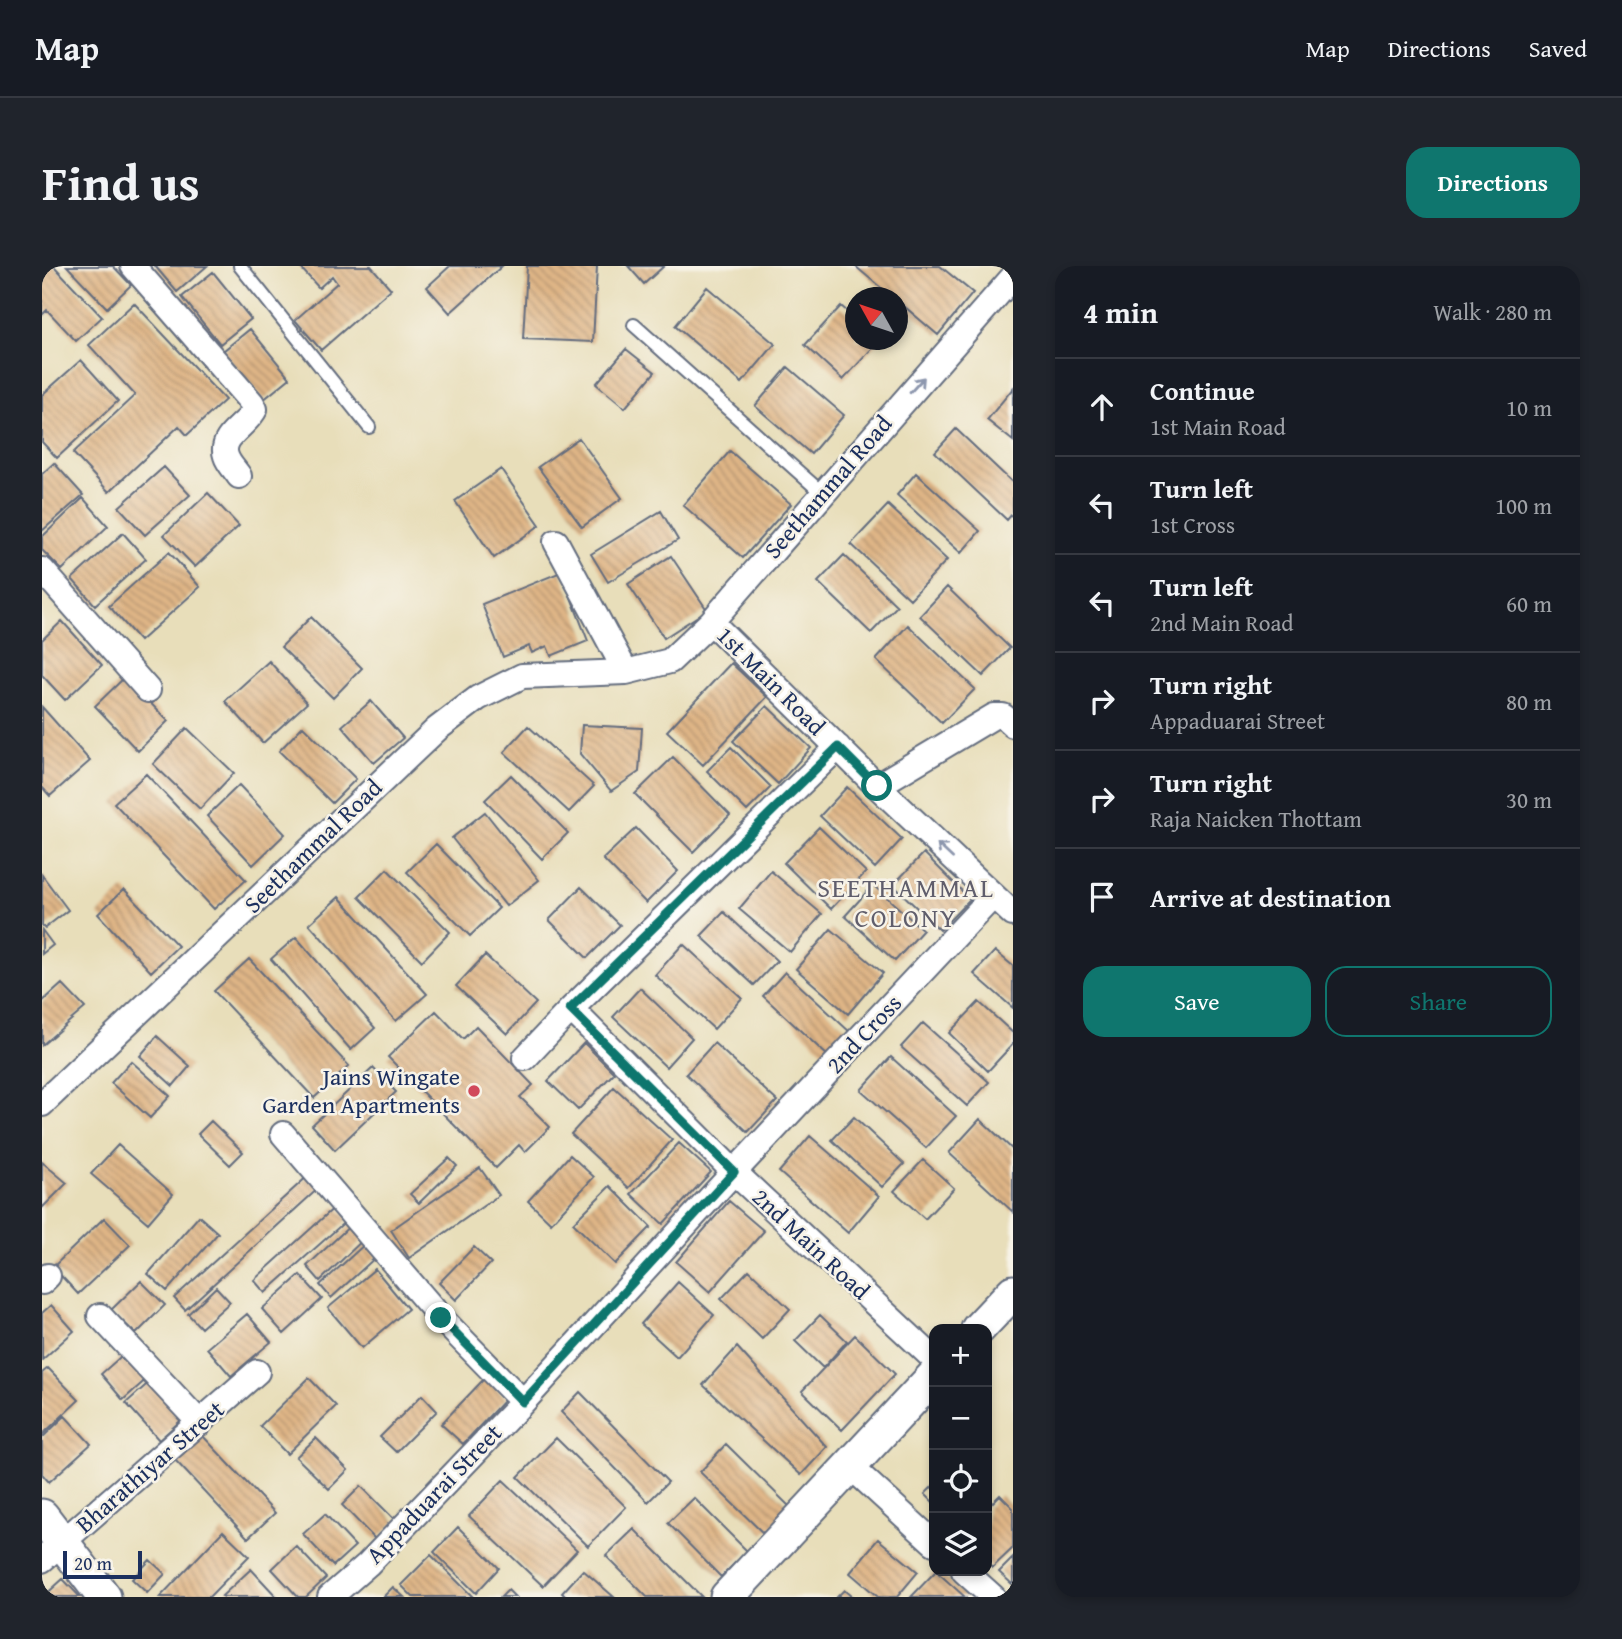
<!DOCTYPE html>
<html lang="en">
<head>
<meta charset="utf-8">
<style>
  body { margin:0; font-family:"Gentium Book Plus",serif; background:#20242c; color:#f1f3f6 }
  .controls { position:absolute; right:21px; bottom:21px; display:grid; overflow:hidden; border-radius:14px; box-shadow:0 4px 10px #0003 }
  .controls button { width:63px; height:63px; display:grid; place-items:center; padding:0; border:0; border-bottom:2px solid #363941; background:#171b24; color:#f1f3f6; font:35px sans-serif }
  .compass { position:absolute; left:803px; top:21px; width:63px; height:63px; border-radius:50%; background:#171b24; box-shadow:0 4px 10px #0003; rotate:310deg }
  .scale { position:absolute; left:21px; bottom:18px; width:79px; box-sizing:border-box; padding-left:7px; border:4px solid #1b2f5e; border-top:0; font-size:19px; line-height:24px; white-space:nowrap; color:#1b2f5e; -webkit-text-stroke:5px #f7f3e8; paint-order:stroke }
  .stop { position:absolute; width:21px; height:21px; margin:-16px; border:5px solid #0f766e; border-radius:50%; background:#fff }
  .stop.end { background:#0f766e; border-color:#fff; box-shadow:0 2px 7px #0008 }
  .list { margin:0; padding:0; list-style:none }
  h2 { display:flex; justify-content:space-between; align-items:center; height:91px; margin:0; padding:0 28px; font-size:30px }
  h2 small { font-size:23px; font-weight:400; color:#9ea1a6 }
  .list li { display:grid; grid-template-columns:46px 1fr auto; gap:21px; align-items:center; box-sizing:border-box; height:98px; padding:0 28px; border-top:2px solid #363941 }
  .list b { display:block; font-size:26px; white-space:nowrap }
  .list p { margin:0; font-size:23px; white-space:nowrap; color:#9ea1a6 }
  .list em { font-size:23px; font-style:normal; color:#9ea1a6 }
  .actions { display:flex; gap:14px; padding:21px 28px }
  .actions a { flex:1; padding:16px 0; border:2px solid #0f766e; border-radius:21px; text-align:center; font-size:24px; color:#0f766e }
  .actions .main { background:#0f766e; color:#fff }
  .icon { flex:none; width:38px; height:38px; fill:none; stroke:currentColor; stroke-width:2; stroke-linecap:round; stroke-linejoin:round }
  .map { position:relative; flex:none; width:971px; height:1331px; overflow:hidden; border-radius:21px }
  header { display:flex; align-items:center; gap:42px; box-sizing:border-box; height:98px; padding:0 35px; background:#171b24; border-bottom:2px solid #363941 }
  header strong { font-size:33px }
  nav { display:flex; gap:38px; margin-inline-start:auto; font-size:24px }
  .intro { display:flex; align-items:center; justify-content:space-between; box-sizing:border-box; height:168px; padding:0 42px }
  h1 { margin:0; font-size:49px }
  .button { padding:18px 32px; border-radius:21px; background:#0f766e; color:#fff; font-size:24px; font-weight:700 }
  main { display:flex; gap:42px; padding:0 42px }
  aside { flex:1; background:#171b24; border-radius:21px; box-shadow:0 4px 10px #0003 }
  .map>svg:first-child { display:block }
  .building { fill:url(#building-back-hatch) }
  .lines { fill:none; stroke-linecap:round; stroke-linejoin:round }
  .lane-casing { stroke:#636c7e; stroke-width:16 }
  .street-casing { stroke:#636c7e; stroke-width:28 }
  .secondary-casing { stroke:#636c7e; stroke-width:37 }
  .lane { stroke:#fff; stroke-width:12 }
  .street { stroke:#fff; stroke-width:24 }
  .secondary { stroke:#fff; stroke-width:33 }
  .oneway { stroke:#8d97ae }
  .route { stroke:#0f766e; stroke-width:9 }
  .poi-dot { fill:#d1495b; stroke:#f7f3e8; stroke-width:2.5 }
  .labels { text-anchor:middle; stroke-width:5; stroke-linejoin:round; paint-order:stroke }
  .street-label { font-size:24px; fill:#1b2f5e; stroke:#f7f3e8 }
  .poi-label { font-size:24px; fill:#1b2f5e; stroke:#f7f3e8; text-anchor:end }
  .neighbourhood-label { font-size:26px; letter-spacing:2px; fill:#605e6c; stroke:#f7f3e8 }
</style>
</head>
<body>
<header>
<strong>Map</strong>
<nav><a>Map</a><a>Directions</a><a>Saved</a></nav>
</header>
<div class="intro"><h1>Find us</h1><a class="button">Directions</a></div>
<main>
<div class="map">
<svg width="971" height="1331" viewBox="0 0 971 1331">
  <defs>
    <pattern id="building-back-hatch" width="6" height="6" patternUnits="userSpaceOnUse" patternTransform="scale(1.75)"><rect width="6" height="6" fill="#dfb586"/><path d="M-1 5l2 2M0 0l6 6M5-1l2 2" fill="none" stroke="#b49471"/></pattern>
  </defs>
  <rect width="100%" height="100%" fill="#f7f3e8"/>
  <filter id="ink" filterUnits="userSpaceOnUse"><feTurbulence type="fractalNoise" baseFrequency=".0143" numOctaves="2"/><feDisplacementMap in="SourceGraphic" scale="14" xChannelSelector="R" yChannelSelector="G"/><feConvolveMatrix kernelMatrix="1 2 1 2 8 2 1 2 1" color-interpolation-filters="sRGB"/></filter>
  <filter id="wash" filterUnits="userSpaceOnUse"><feTurbulence type="fractalNoise" baseFrequency=".00686" numOctaves="4" result="noise"/><feDisplacementMap in="SourceGraphic" scale="28" xChannelSelector="R" yChannelSelector="G"/><feGaussianBlur stdDeviation="1.57" result="paint"/><feColorMatrix in="noise" values="0 0 0 0 0 0 0 0 0 0 0 0 0 0 0 0 0 1.4 0 .05"/><feComposite in="paint" operator="in"/></filter>
  <g filter="url(#wash)">
    <rect width="100%" height="100%" fill="#e8deba"/>
    <g id="blocks">
      <path class="building" d="M0 0H12L60 51 34 75 5 44 0 49Z
        M25 0H71L89 19 65 42Z
        M113 0H165L135 26Z
        M257 0H329L349 23 279 84 253 54 295 17 290 10 277 22Z
        M408 0H460L408 47 385 21Z
        M485 0H555L551 76 481 73Z
        M586 0H622L602 18Z
        M813 0H898L931 27 896 69 856 35V32H851Z
        M171 6 209 53 178 78 140 31Z
        M665 21 733 78 700 117 633 60Z
        M92 37 183 134 145 169 137 160 67 226 31 187 93 129 47 79Z
        M799 40 814 53V74H838L801 114 763 79Z
        M208 63 248 112 221 134 181 85Z
        M584 83 613 106 583 142 554 118Z
        M39 94 76 135 15 192 0 176V129Z
        M746 101 802 149 769 188 713 140Z
        M971 122V175L945 154Z
        M914 163 971 217V247L965 254 893 186Z
        M537 172 580 232 540 261 496 201Z
        M688 185 749 238 701 292 641 239Z
        M12 197 41 229 0 265V208Z
        M122 201 148 229 103 269 77 241Z
        M459 203 498 259 452 292 413 235Z
        M874 207 938 265 919 287 855 229Z
        M166 227 197 260 153 301 122 269Z
        M41 232 66 260 20 304 0 284V271Z
        M846 239 905 294 868 333 809 278Z
        M619 245 636 274 566 316 549 288Z
        M81 267 104 293 53 339 30 313Z
        M127 286 158 321 98 375 67 340Z
        M802 289 855 340 829 367 776 316Z
        M629 290 665 344 622 372 586 318Z
        M519 306 546 375 509 390 505 380 490 387 487 380 461 391 440 338Z
        M905 321 968 382 941 410 878 350Z
        M269 351 320 402 291 432 239 381Z
        M20 355 60 399 23 434 0 409V374Z
        M866 359 933 423 900 457 834 394Z
        M227 395 265 437 221 477 183 435Z
        M689 397 725 431 661 499 625 465Z
        M83 411 126 455 96 485 53 440Z
        M329 435 361 472 332 497 300 460Z
        M725 440 769 482 736 518 691 475Z
        M0 441 48 495 8 530 0 521Z
        M540 459 600 462 597 506 569 525 538 488Z
        M261 460 314 513 290 537 237 485Z
        M486 460 552 520 527 546 462 486Z
        M145 462 192 507 158 543 111 498Z
        M689 481 729 521 705 545 665 505Z
        M631 491 688 549 651 586 593 528Z
        M104 508 204 614 172 643 72 537Z
        M469 509 526 567 500 593 443 534Z
        M197 519 243 568 211 599 165 550Z
        M805 521 860 573 833 602 778 550Z
        M443 546 497 614 464 640 410 572Z
        M777 561 824 606 789 643 742 597Z
        M594 562 636 605 604 637 561 593Z
        M394 578 457 642 428 670 365 606Z
        M882 587 928 633 898 664 851 619Z
        M345 603 408 666 380 695 317 631Z
        M729 605 780 648 748 686 697 643Z
        M0 609 26 644 3 662 0 659Z
        M831 619 881 664 853 695 803 650Z
        M539 621 578 659 545 692 507 654Z
        M82 623 136 680 109 706 56 648Z
        M297 631 385 728 354 755 267 658Z
        M682 646 735 695 712 719 659 670Z
        M789 663 841 707 806 748 754 703Z
        M0 664 11 679 0 688Z
        M254 671 333 762 309 784 229 693Z
        M641 678 700 732 672 763 613 709Z
        M953 685 971 700V742L932 708Z
        M443 689 494 737 465 768 414 720Z
        M207 693 307 800 272 832 172 725Z
        M743 706 809 767 787 791 721 730Z
        M20 718 43 742 0 779V736Z
        M598 722 650 772 624 801 571 751Z
        M937 736 971 767V778L946 805 907 767Z
        M394 745 421 773 434 760 491 819 478 831 508 861 483 886 477 879 454 902 346 791Z
        M881 757 947 816 925 840 859 781Z
        M115 770 148 800 131 820 98 790Z
        M542 777 572 807 536 844 506 815Z
        M672 777 735 835 706 866 644 808Z
        M849 791 914 850 884 882 819 824Z
        M89 795 128 830 108 852 69 817Z
        M331 802 354 826 293 884 270 859Z
        M572 821 630 874 587 922 529 868Z
        M812 851 862 898 840 921 790 874Z
        M938 853 971 884V946L907 887Z
        M169 855 201 886 188 899 156 868Z
        M768 870 837 930 806 967 737 906Z
        M637 877 669 906 621 958 589 928Z
        M76 879 131 928 106 957 49 908Z
        M528 889 552 911 509 957 486 935Z
        M407 892 415 900 377 937 368 928Z
        M881 894 912 922 883 953 852 925Z
        M0 896 25 917 0 942Z
        M438 902 457 929 367 992 349 964Z
        M268 908 279 920 143 1044 132 1032Z
        M568 920 609 961 573 998 531 957Z
        M687 935 722 965 668 1026 634 996Z
        M294 940 306 953 223 1027 212 1014Z
        M157 950 176 967 125 1025 106 1008Z
        M62 952 88 979 36 1028 11 1001Z
        M312 956 325 970 278 1015 265 1000Z
        M324 977 335 990 289 1032 278 1019Z
        M432 981 449 997 414 1034 397 1017Z
        M333 1003 366 1043 320 1082 286 1042Z
        M707 1004 748 1043 720 1073 679 1033Z
        M258 1009 280 1033 242 1068 220 1043Z
        M99 1015 123 1039 94 1068 69 1044Z
        M636 1016 672 1049 635 1091 599 1058Z
        M174 1021 188 1036 159 1062 146 1048Z
        M9 1039 32 1065 0 1094V1047Z
        M205 1048 229 1076 189 1110 165 1082Z
        M778 1049 805 1075 781 1102 753 1075Z
        M813 1069 853 1108 800 1164 760 1125Z
        M695 1081 785 1181 759 1209 661 1119Z
        M85 1085 108 1110 81 1134 59 1108Z
        M6 1102 37 1134 0 1169V1107Z
        M112 1112 145 1149 117 1174 84 1137Z
        M267 1112 294 1140 245 1188 218 1160Z
        M443 1112 464 1132 421 1178 399 1158Z
        M538 1126 626 1216 606 1236 519 1146Z
        M380 1129 395 1145 354 1186 338 1171Z
        M23 1150 49 1178 7 1216 0 1208V1172Z
        M160 1169 233 1247 206 1272 133 1194Z
        M274 1172 306 1204 287 1223 254 1191Z
        M514 1172 584 1241 546 1280 476 1211Z
        M684 1178 748 1241 722 1268 658 1206Z
        M461 1214 535 1284 501 1320 427 1250Z
        M892 1219V1237L883 1228Z
        M319 1220 354 1255 334 1274 300 1239Z
        M958 1229 971 1242V1282L950 1302 945 1296V1242Z
        M652 1232 705 1285 679 1311 626 1257Z
        M283 1248 313 1280 291 1300 261 1268Z
        M416 1261 457 1302 434 1327 392 1286Z
        M592 1263 660 1331H605L564 1290Z
        M181 1265 207 1290 167 1331H118Z
        M836 1273 876 1306 855 1331H836L808 1307Z
        M254 1280 284 1312 264 1331H256L230 1303Z
        M389 1289 431 1331H371L359 1319Z
        M971 1292V1319L957 1306Z
        M108 1294 123 1308 105 1327 90 1313Z
        M209 1303 235 1331H182L180 1330Z
        M541 1304 572 1331H524L520 1327Z
        M894 1305 923 1331H869Z
        M21 1313 38 1331H1Z
        M351 1321 362 1331H341Z
        M466 1324 473 1331H459Z
        M802 1324 810 1331H795Z"/>
    </g>
  </g>
  <g filter="url(#ink)">
    <use href="#blocks" fill-opacity="0" stroke="#636c7e" stroke-width="2"/>
    <g class="lines">
      <defs>
        <path id="lane" d="M198 0 327 161
          M592 59 780 227"/>
        <path id="street" d="M91 0 210 137 213 143C206 159 177 170 184 190 186 197 193 204 197 210
          M514 276 584 406
          M0 304 106 424
          M669 356 835 520 971 648
          M835 520 952 450H961L971 459
          M529 743 692 906 892 1093
          M483 792 529 743 796 481
          M0 838 395 463 436 432 480 410 584 406 628 395 669 356 971 11
          M241 868 399 1052 481 1136
          M0 1016 6 1010
          M58 1050 158 1157
          M808 1200 892 1277
          M0 1294 215 1106
          M922 1305 951 1331
          M288 1331 326 1298 481 1136 692 906 951 630"/>
        <path id="secondary" d="M936 1063 971 1026
          M0 1250 62 1331
          M685 1331 892 1110"/>
      </defs>
      <use href="#lane" class="lane-casing"/>
      <use href="#street" class="street-casing"/>
      <use href="#secondary" class="secondary-casing"/>
      <use href="#lane" class="lane"/>
      <use href="#street" class="street"/>
      <use href="#secondary" class="secondary"/>
    </g>
    <defs><path id="oneway-shaft" d="M-6 0H5M1.5-3L5.5 0L1.5 3" fill="none" stroke-width="1.6" stroke-linecap="round" stroke-linejoin="round" transform="scale(1.75)"/></defs>
    <g class="oneway">
      <use href="#oneway-shaft" transform="translate(875 119) rotate(-48)"/>
      <use href="#oneway-shaft" transform="translate(903 585) rotate(-137)"/>
    </g>
  </g>
  <g class="lines" filter="url(#ink)">
    <path class="route" d="M399 1052 481 1136 692 906 528 743 796 481 835 520"/>
  </g>
  <circle class="poi-dot" cx="432" cy="825" r="7"/>
  <g class="labels">
    <g class="street-label">
      <text transform="translate(786 221) rotate(-49)" y="8">Seethammal Road</text>
      <text transform="translate(729 415) rotate(45)" y="8">1st Main Road</text>
      <text transform="translate(271 580) rotate(-44)" y="8">Seethammal Road</text>
      <text transform="translate(822 768) rotate(-47)" y="8">2nd Cross</text>
      <text transform="translate(769 978) rotate(43)" y="8">2nd Main Road</text>
      <text transform="translate(108 1201) rotate(-41)" y="8">Bharathiyar Street</text>
      <text transform="translate(392 1228) rotate(-46)" y="8">Appaduarai Street</text>
    </g>
    <g class="poi-label">
      <text x="418" y="819">Jains Wingate<tspan x="418" dy="28">Garden Apartments</tspan></text>
    </g>
    <g class="neighbourhood-label">
      <text x="864" y="631">SEETHAMMAL<tspan x="864" dy="30">COLONY</tspan></text>
    </g>
  </g>
</svg>
<div class="controls">
<button>+</button>
<button>−</button>
<button><svg class="icon" aria-label="locate" viewBox="0 0 24 24"><circle cx="12" cy="12" r="6"/><path d="M12 2v4M12 18v4M2 12h4M18 12h4"/></svg></button>
<button><svg class="icon" aria-label="layers" viewBox="0 0 24 24"><path d="M12 4l9 5-9 5-9-5zM3 14l9 5 9-5"/></svg></button>
</div>
<svg class="compass" viewBox="-18 -18 36 36"><path d="M0-13l5 13h-10z" fill="#e53935"/><path d="M0 13l5-13h-10z" fill="#9ea1a6"/></svg>
<div class="scale">20 m</div>
<div class="stop" style="left:835px;top:520px"></div>
<div class="stop end" style="left:399px;top:1052px"></div>
</div>
<aside>
<h2>4 min<small>Walk · 280 m</small></h2>
<ul class="list">
<li><svg class="icon" aria-label="ahead" viewBox="0 0 24 24"><path d="M12 20V5M6 11l6-6 6 6"/></svg><div><b>Continue</b><p>1st Main Road</p></div><em>10 m</em></li>
<li><svg class="icon" aria-label="left" viewBox="0 0 24 24"><path d="M17 20v-9H6M10 6l-5 5 5 5"/></svg><div><b>Turn left</b><p>1st Cross</p></div><em>100 m</em></li>
<li><svg class="icon" aria-label="left" viewBox="0 0 24 24"><path d="M17 20v-9H6M10 6l-5 5 5 5"/></svg><div><b>Turn left</b><p>2nd Main Road</p></div><em>60 m</em></li>
<li><svg class="icon" aria-label="right" viewBox="0 0 24 24"><path d="M7 20v-9h11M14 6l5 5-5 5"/></svg><div><b>Turn right</b><p>Appaduarai Street</p></div><em>80 m</em></li>
<li><svg class="icon" aria-label="right" viewBox="0 0 24 24"><path d="M7 20v-9h11M14 6l5 5-5 5"/></svg><div><b>Turn right</b><p>Raja Naicken Thottam</p></div><em>30 m</em></li>
<li><svg class="icon" aria-label="arrive" viewBox="0 0 24 24"><path d="M6 21V4h12l-3 4 3 4H6"/></svg><div><b>Arrive at destination</b></div></li>
</ul>
<div class="actions"><a class="main">Save</a><a>Share</a></div>
</aside>
</main>
</body>
</html>
